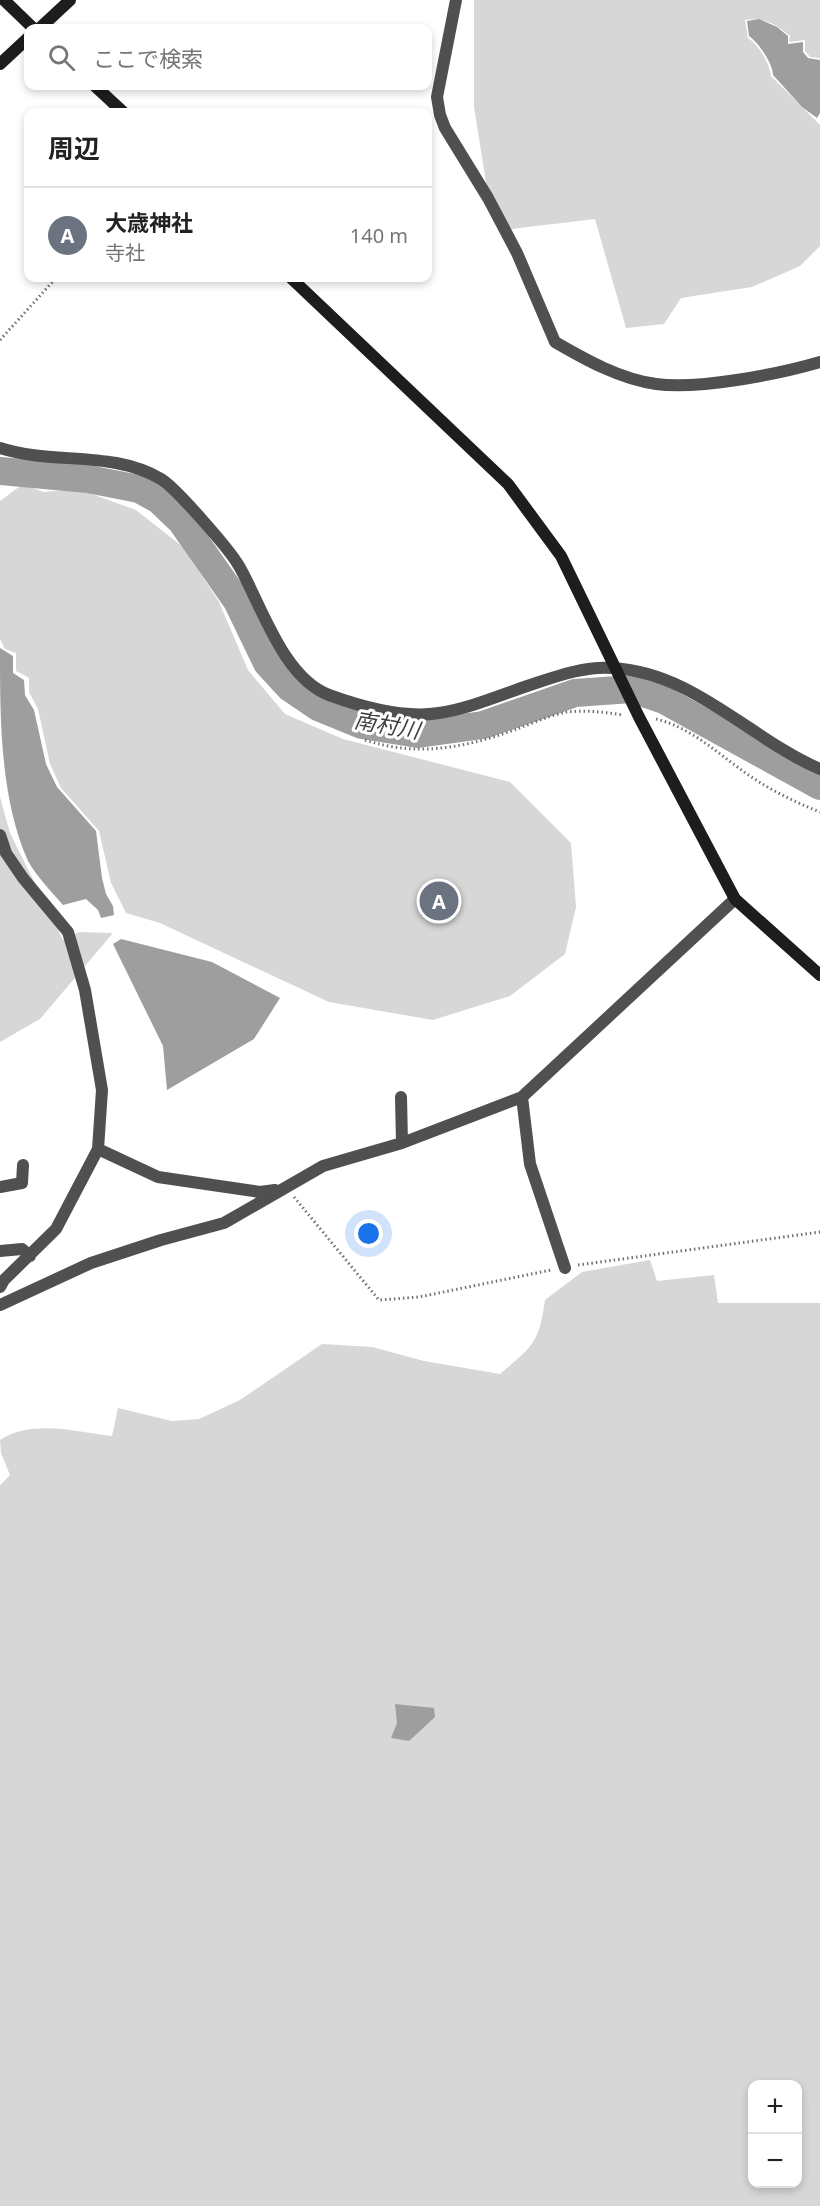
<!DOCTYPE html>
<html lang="ja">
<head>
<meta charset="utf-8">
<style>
  body { margin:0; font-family:"Noto Sans","Noto Sans JP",sans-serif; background:#f2f2f2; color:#222 }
  .controls { position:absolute; right:18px; bottom:18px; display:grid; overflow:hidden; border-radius:12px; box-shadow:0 3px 9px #0003 }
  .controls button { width:54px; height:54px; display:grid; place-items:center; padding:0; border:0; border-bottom:2px solid #e0e0e0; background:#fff; color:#222; font:30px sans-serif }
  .you { position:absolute; left:369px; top:1234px; width:21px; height:21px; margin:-15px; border:4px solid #fff; border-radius:50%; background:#1a73e8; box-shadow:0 0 0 9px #1a73e833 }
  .badge { display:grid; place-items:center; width:39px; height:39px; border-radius:50%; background:#0f766e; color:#fff; font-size:20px; font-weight:700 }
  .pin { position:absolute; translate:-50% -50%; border:3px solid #fff; box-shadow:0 2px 6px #0006 }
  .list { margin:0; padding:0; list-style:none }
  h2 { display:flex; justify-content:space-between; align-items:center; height:78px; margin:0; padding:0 24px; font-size:26px }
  h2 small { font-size:20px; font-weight:400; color:#767676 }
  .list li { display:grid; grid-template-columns:39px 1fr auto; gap:18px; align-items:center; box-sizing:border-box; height:96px; padding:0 24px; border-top:2px solid #e0e0e0 }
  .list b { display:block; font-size:22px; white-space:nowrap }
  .list p { margin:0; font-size:20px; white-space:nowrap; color:#767676 }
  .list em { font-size:20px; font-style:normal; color:#767676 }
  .icon { flex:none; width:33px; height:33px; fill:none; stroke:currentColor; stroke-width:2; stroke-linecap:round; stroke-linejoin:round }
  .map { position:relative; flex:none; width:820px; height:2206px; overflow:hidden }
  .search { position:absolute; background:#fff; box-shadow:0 3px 9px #0003; left:24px; top:24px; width:408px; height:66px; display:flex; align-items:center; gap:15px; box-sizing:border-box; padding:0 21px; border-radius:12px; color:#767676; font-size:22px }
  .panel { position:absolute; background:#fff; box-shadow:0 3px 9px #0003; left:24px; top:108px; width:408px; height:174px; border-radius:12px }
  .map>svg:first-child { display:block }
  .green { fill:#d7d7d7; fill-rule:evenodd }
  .water { fill:#9e9e9e }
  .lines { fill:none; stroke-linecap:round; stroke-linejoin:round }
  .river { stroke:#9e9e9e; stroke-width:28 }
  .path { stroke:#727272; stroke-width:3; stroke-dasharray:1.5 3; stroke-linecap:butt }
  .street { stroke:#505050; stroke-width:12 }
  .secondary { stroke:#1d1d1d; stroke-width:12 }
  .labels { text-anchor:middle; stroke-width:6; stroke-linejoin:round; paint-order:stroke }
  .water-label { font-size:22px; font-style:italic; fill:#3f3f3f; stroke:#fff }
</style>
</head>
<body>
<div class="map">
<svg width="820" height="2206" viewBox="0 0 820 2206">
  <rect width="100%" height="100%" fill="#fff"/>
  <path class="green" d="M474 0H820V58L810 57 805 51V40L789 42 790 36C776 24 763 17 745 20L748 38C758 44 770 64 771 76L820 125V246L800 266 752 287 681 298 664 324 626 328 595 219 511 229 487 188 474 107Z
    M23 484 43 492 78 489 136 510 183 547 219 602 248 670 285 714 343 739 510 782 571 843 576 907 565 954 510 996 433 1020 329 1002 160 923 126 913 111 883 99 831 61 788 50 764 38 709 29 692V678L16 671V653L5 649 0 639V501Z
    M0 797 10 833 63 940 79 932 113 933 40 1019 0 1042Z
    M650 1260 657 1281 714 1275 718 1303H820V2206H0V1485L10 1475 1 1453 0 1440C33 1419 75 1432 112 1436L118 1408 172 1421 199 1419 240 1400 322 1344 372 1347 424 1361 500 1374C533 1346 539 1343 545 1300L582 1272ZM752 2084H798V2184H752Z"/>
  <path class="water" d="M759 19 777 27 788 36V44L803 42V52L808 58 820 60V113L817 118 802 107 773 75C773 64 759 43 749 36L747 21Z
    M0 648 13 656V673L24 680 25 695 34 710 46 764 57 787 96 831 102 878 106 894 113 906 114 915 101 918 98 910 86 899 63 905C51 891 37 877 28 861 0 798 0 719 0 648Z
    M121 939 212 962 280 998 254 1039 167 1090 163 1046 113 944Z
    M395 1704 434 1708 435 1717 409 1741 391 1738 397 1723Z"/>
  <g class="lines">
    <path class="river" d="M0 471 88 479 139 489 159 500 181 521 237 601 267 663 290 688 318 707 362 725 418 734 483 725 575 693 632 689 664 700 820 786"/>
    <path class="path" d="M0 340 56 278
      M656 719C693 728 719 755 750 776 772 791 795 802 820 812
      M365 740C417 757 464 748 514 730 531 724 550 715 567 712 585 710 604 712 623 715
      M294 1197 379 1300 419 1297 551 1270
      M578 1265 820 1232"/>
    <path class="street" d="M456 0 437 97 440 115 445 128 488 198 517 253 555 342C586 360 620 379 656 384 698 390 779 374 820 362
      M0 448C53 465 112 450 161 479 176 488 230 550 239 566 261 604 283 678 329 695 362 707 403 719 439 713 472 708 505 693 536 683 560 675 587 666 612 668 693 672 750 739 820 769
      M0 835 6 853 23 878 68 932 85 990 102 1090 98 1149 56 1229 4 1280 0 1287
      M401 1097 402 1143
      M522 1097 530 1164 565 1268
      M98 1149 158 1177 260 1192 275 1190
      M0 1187 22 1183 23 1165
      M0 1251 22 1249 30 1256
      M0 1305 91 1263 161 1240 224 1223 323 1166 402 1143 522 1097 735 899"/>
    <path class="secondary" d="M4 0 33 28
      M40 28 70 0
      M0 64 28 38
      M95 86 123 112
      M291 278 508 484 561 556 639 717 735 899 820 975"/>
  </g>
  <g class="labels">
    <g class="water-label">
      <text transform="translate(387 725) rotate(10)" y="8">南村川</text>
    </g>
  </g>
</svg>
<div class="controls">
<button>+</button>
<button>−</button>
</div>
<div class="you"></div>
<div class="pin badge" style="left:439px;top:901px;background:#6b7280">A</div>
<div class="search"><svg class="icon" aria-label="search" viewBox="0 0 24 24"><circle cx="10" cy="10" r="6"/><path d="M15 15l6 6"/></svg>ここで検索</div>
<section class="panel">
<h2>周辺<small></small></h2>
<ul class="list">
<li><span class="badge" style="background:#6b7280">A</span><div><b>大歳神社</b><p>寺社</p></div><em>140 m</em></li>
</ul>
</section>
</div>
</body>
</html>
